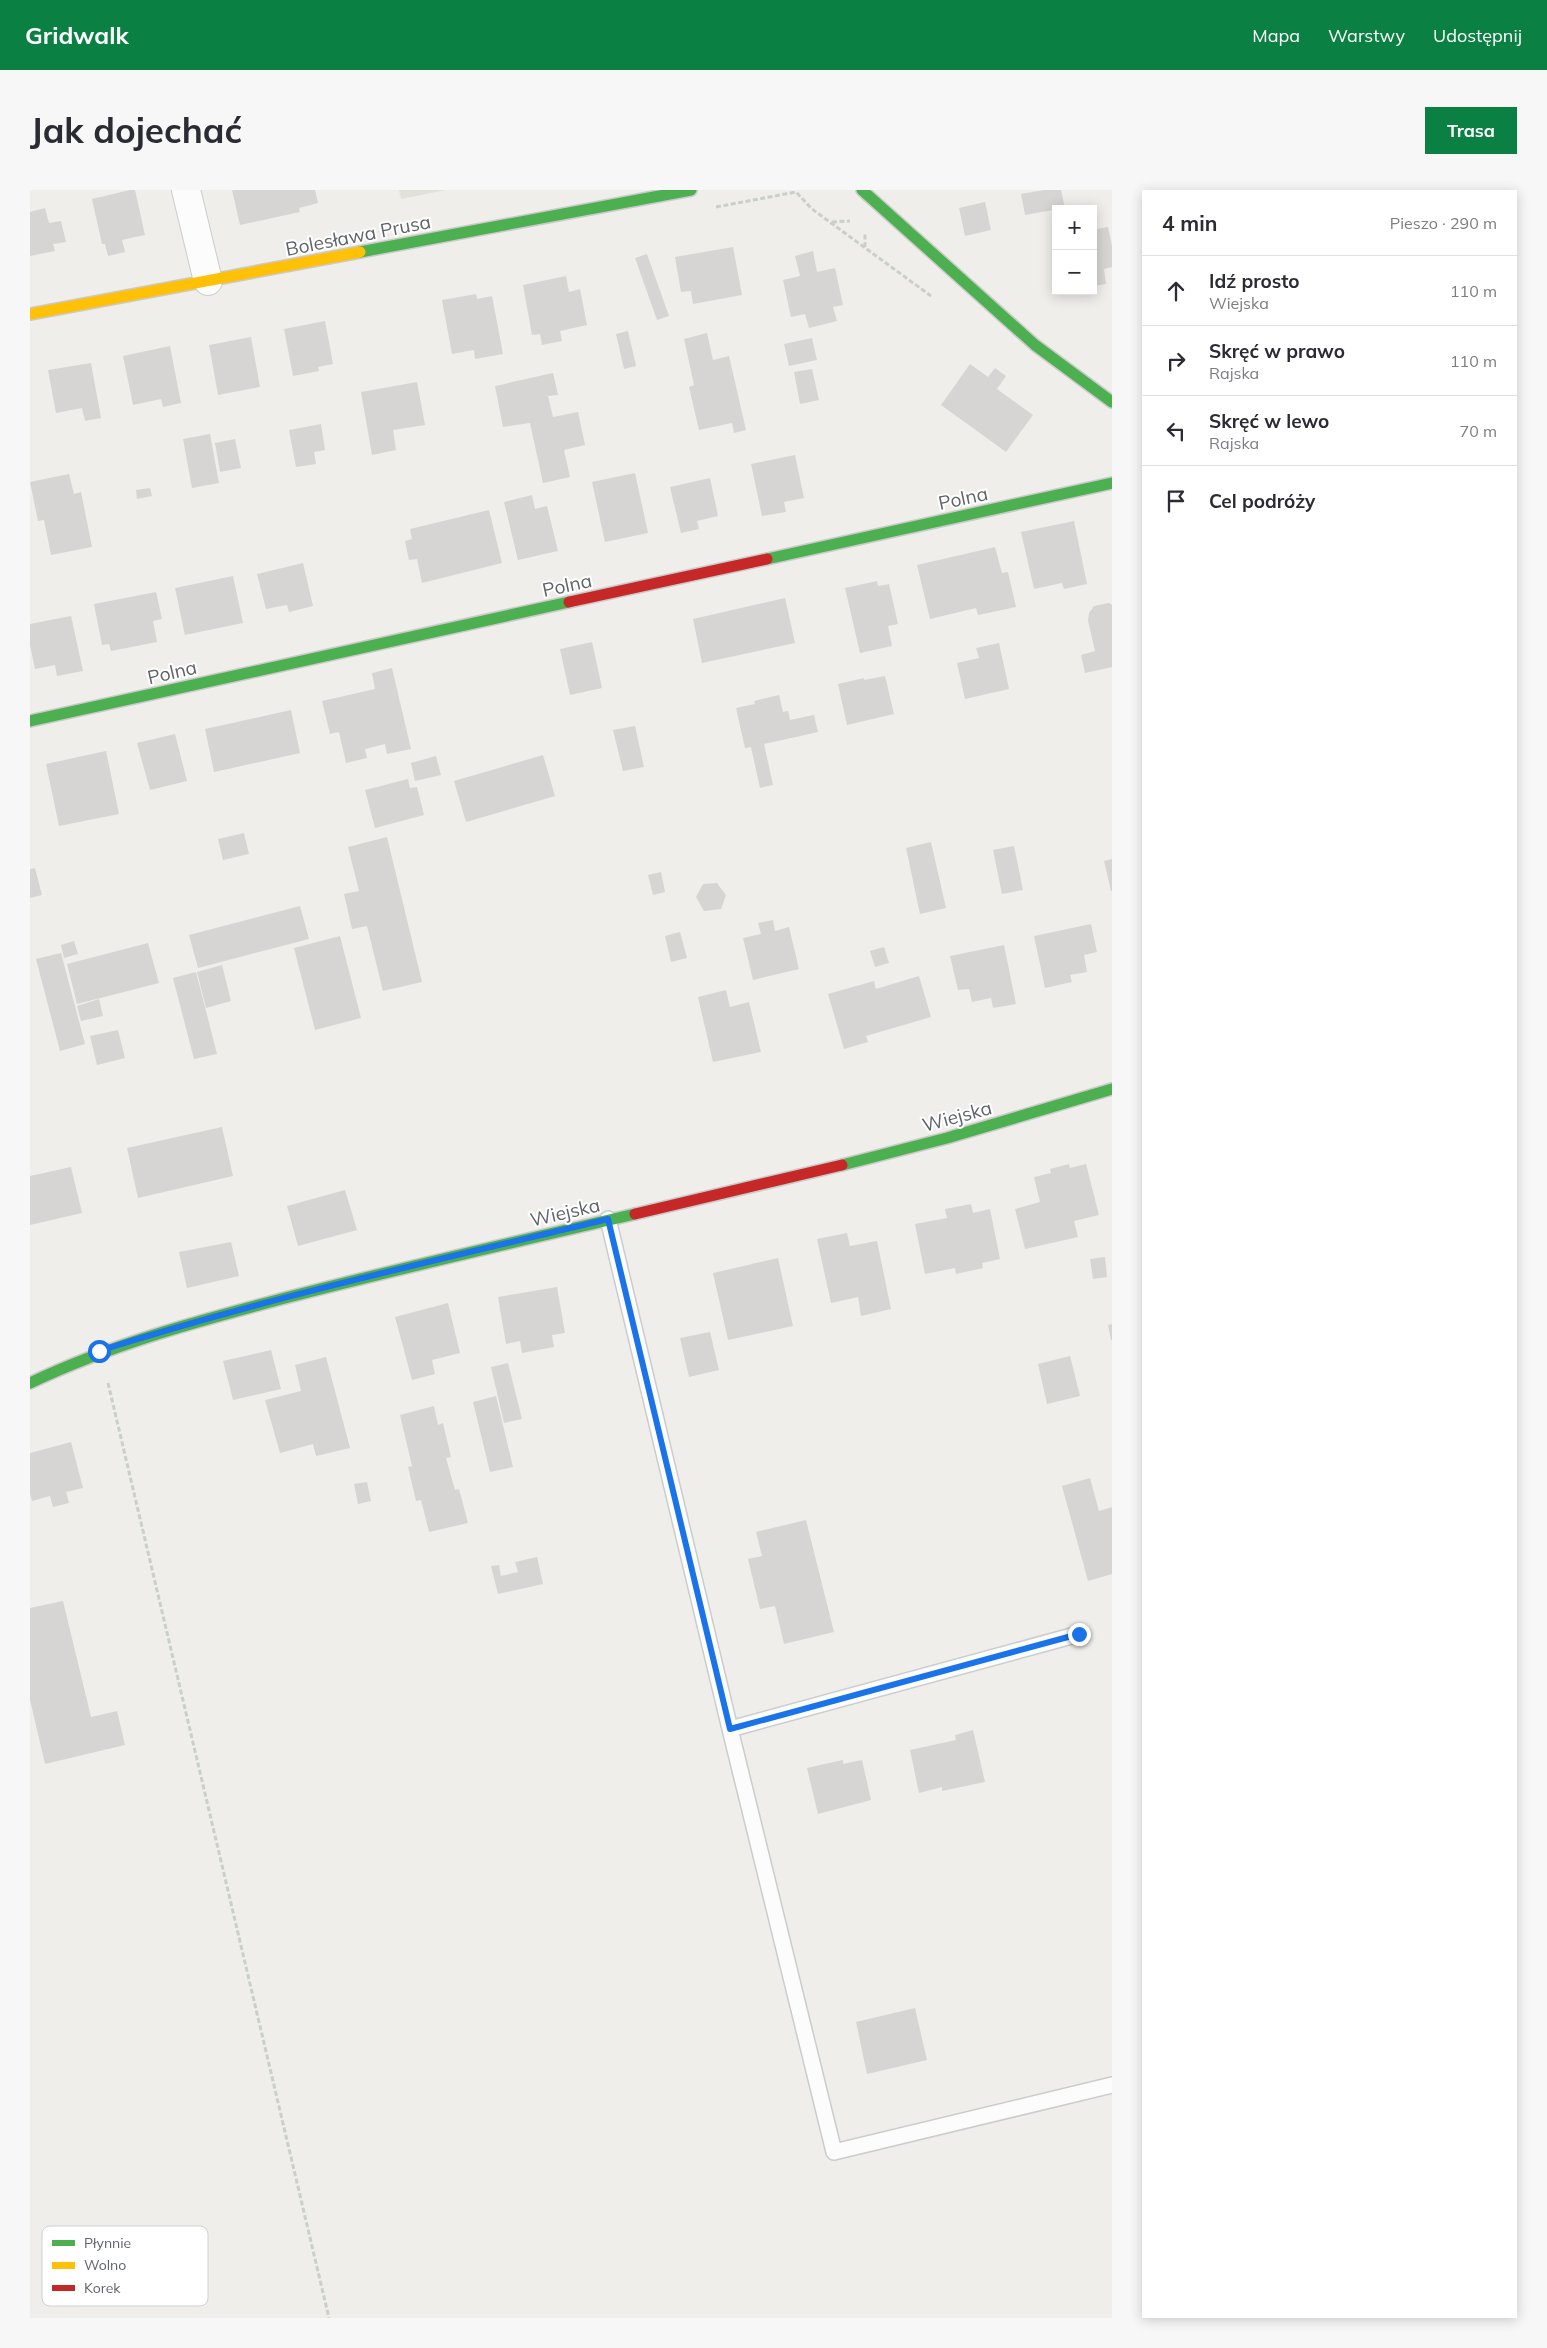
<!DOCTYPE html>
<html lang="pl">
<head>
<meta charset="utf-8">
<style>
  body { margin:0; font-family:Mulish,sans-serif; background:#f7f7f7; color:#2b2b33 }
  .controls { position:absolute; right:15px; top:15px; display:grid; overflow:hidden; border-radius:0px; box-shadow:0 2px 12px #0003 }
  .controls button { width:45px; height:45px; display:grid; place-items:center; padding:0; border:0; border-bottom:1px solid #e1e1e2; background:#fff; color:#2b2b33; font:25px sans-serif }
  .stop { position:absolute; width:15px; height:15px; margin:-11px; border:4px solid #1a73e8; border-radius:50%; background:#fff }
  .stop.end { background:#1a73e8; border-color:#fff; box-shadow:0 1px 5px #0008 }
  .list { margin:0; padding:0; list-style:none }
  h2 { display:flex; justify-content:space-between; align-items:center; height:65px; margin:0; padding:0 20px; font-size:21px }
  h2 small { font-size:16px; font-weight:400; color:#7c7c81 }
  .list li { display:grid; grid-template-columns:32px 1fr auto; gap:15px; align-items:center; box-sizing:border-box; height:70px; padding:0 20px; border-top:1px solid #e1e1e2 }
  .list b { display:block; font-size:19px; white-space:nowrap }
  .list p { margin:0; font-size:16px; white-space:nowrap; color:#7c7c81 }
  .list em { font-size:16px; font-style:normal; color:#7c7c81 }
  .icon { flex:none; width:28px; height:28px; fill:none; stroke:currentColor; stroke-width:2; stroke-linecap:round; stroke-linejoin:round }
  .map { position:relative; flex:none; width:1082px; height:2128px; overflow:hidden; border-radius:0px }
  header { display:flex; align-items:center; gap:30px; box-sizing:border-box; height:70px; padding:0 25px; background:#0b8043; color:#fff }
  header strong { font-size:24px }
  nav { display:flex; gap:28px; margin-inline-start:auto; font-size:18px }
  .intro { display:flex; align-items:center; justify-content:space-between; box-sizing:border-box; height:120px; padding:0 30px }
  h1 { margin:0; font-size:35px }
  .button { padding:12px 22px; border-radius:0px; background:#0b8043; color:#fff; font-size:18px; font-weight:700 }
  main { display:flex; gap:30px; padding:0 30px }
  aside { flex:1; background:#fff; border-radius:0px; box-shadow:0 2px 12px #0003 }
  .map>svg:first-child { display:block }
  .education { fill:#e2e0da }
  .building { fill:#d6d5d3 }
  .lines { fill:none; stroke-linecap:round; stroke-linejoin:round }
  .lane-casing { stroke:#cbcccc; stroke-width:18 }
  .street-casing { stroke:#cbcccc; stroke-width:30 }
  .fast-casing { stroke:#cacacb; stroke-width:14 }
  .slow-casing { stroke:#cacacb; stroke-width:14 }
  .jam-casing { stroke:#cacacb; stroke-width:14 }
  .path { stroke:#cacfcc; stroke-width:3; stroke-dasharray:5 2.5; stroke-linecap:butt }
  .lane { stroke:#fdfcfc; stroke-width:15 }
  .street { stroke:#fdfcfc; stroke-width:28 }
  .fast { stroke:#4caf50; stroke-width:11 }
  .slow { stroke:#ffc107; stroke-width:11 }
  .jam { stroke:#c62828; stroke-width:11 }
  .route { stroke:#1a73e8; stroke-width:6 }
  .labels { text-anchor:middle; stroke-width:4; stroke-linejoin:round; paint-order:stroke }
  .street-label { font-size:19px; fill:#5f6368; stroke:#fff }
  .key { fill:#fff; stroke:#cfd0d2; stroke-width:1 }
  .key-label { font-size:14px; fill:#5f6368 }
</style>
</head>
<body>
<header>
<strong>Gridwalk</strong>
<nav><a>Mapa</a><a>Warstwy</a><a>Udostępnij</a></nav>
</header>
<div class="intro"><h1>Jak dojechać</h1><a class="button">Trasa</a></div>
<main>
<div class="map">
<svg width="1082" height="2128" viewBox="0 0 1082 2128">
  <rect width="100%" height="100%" fill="#efeeea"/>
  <path class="education" d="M369 0H416L371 9Z"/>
  <path class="building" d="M100 0H105L115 45 92 50 95 62 78 66 75 54H72L62 9Z
    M202 0H285L288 13 269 18 270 22 210 35Z
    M1014 0H1031L1035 18 995 25 991 4Z
    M955 12 961 40 935 46 929 18Z
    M15 18 19 33 31 31 36 52 23 54 25 61 0 66V22Z
    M1078 37 1082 56V77L1074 79 1076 94 1063 96V40Z
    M703 57 712 105 663 114 661 101 651 102 645 67Z
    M783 61 787 82 805 78 813 115 803 117 807 131 779 138 775 124 761 127 753 90 770 86 765 66Z
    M617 64 639 126 627 130 605 68Z
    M536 86 539 102 550 99 557 135 530 141 532 151 512 155 510 144 502 145 493 95Z
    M446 104 447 109 462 106 473 164 445 169 444 160 422 164 412 110Z
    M295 131 303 174 288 177 289 181 263 186 254 139Z
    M598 141 606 176 594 179 586 144Z
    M677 143 683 170 699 166 716 240 704 243 702 233 669 240 659 197 664 195 654 149Z
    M221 147 230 197 188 205 179 155Z
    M782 148 787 170 759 176 754 154Z
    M140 156 151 213 133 217 131 209 103 215 93 166Z
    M61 173 71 228 55 231 52 218 26 223 18 180Z
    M940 174 958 187 965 178 976 186 967 199 1003 225 976 262 911 215Z
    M782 179 789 210 770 214 764 182Z
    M523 183 528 205 518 206 523 227 548 222 555 255 534 260 540 287 513 293 500 233 473 237 465 196Z
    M387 192 395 235 363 240 366 260 342 265 331 202Z
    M291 234 295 260 284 262 286 274 266 277 259 240Z
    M180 244 189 293 162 298 153 249Z
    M205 249 211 278 190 282 185 253Z
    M765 265 774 308 754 312 756 322 732 326 721 274Z
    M605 283 618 343 575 352 562 292Z
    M39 284 44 304 51 302 62 357 21 365 14 330 8 331 0 292Z
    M680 288 688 326 667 331 669 339 651 343 640 297Z
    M120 298 122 306 107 309 106 300Z
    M502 305 505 319 517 316 528 361 488 370 474 312Z
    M459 320 472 373 392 393 387 369 379 370 375 351 382 349 380 339Z
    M1044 331 1057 394 1034 399 1032 393 1004 399 991 342Z
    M965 357 972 383 978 382 986 417 948 425 946 418 900 429 887 375Z
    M273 373 283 416 259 422 257 415 236 419 227 384Z
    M203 386 213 433 155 445 145 398Z
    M847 391 848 396 859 394 868 434 858 436 862 456 830 463 815 398Z
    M126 402 132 429 123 431 127 452 81 461 79 454 72 455 64 414Z
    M755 408 765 453 672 473 663 429Z
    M1079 413 1082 415V477L1055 483 1051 465 1065 461 1058 431 1059 423 1064 416Z
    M41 426 53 481 27 486 25 475 5 479 0 455V434Z
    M562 452 572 498 540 505 530 459Z
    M969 453 979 499 935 509 927 473 949 468 946 458Z
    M362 478 381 559 357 564 355 554 335 559 337 568 316 573 309 542 300 544 292 511 345 499 342 483Z
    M855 486 864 524 817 535 808 494 834 488V490Z
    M749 505 753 522 758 521 760 530 784 525 788 542 734 554 743 595 730 598 721 557 715 558 706 518 725 514 724 511Z
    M261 520 270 563 184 582 175 539Z
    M605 536 614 577 593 581 583 540Z
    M145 544 157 591 120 600 107 553Z
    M76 561 89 624 29 636 16 574Z
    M513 565 525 606 436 632 424 591Z
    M406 566 411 585 385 591 381 573Z
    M378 589 380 598 387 597 394 625 345 638 335 600Z
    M214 643 219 664 193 670 188 649Z
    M357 647 392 792 353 801 337 736 322 739 314 704 329 701 318 657Z
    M901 652 916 718 890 724 876 658Z
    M984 656 993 700 972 704 963 660Z
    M1082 669V701H1081L1074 671Z
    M5 678 12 705 0 708V679Z
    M631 682 635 702 623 705 618 685Z
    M687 693 696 705 691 719 674 721 666 707 673 694Z
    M270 716 279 749 168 778 159 745Z
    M743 730 745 741 759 737 769 779 723 790 713 748 731 744 728 733Z
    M1061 734 1067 762 1054 765 1057 782 1040 785 1042 792 1015 798 1004 746Z
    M650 742 657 768 641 772 635 746Z
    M310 746 331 828 285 840 264 758Z
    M44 751 48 764 34 768 31 755Z
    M118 753 129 793 47 814 37 774Z
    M974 755 986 814 963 818 961 808 942 812 939 799 928 800 920 766Z
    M854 757 859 773 845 777 840 761Z
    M31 763 55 854 30 861 6 769Z
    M192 775 201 811 176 818 167 782Z
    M166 782 187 864 164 869 143 788Z
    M889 786 901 827 836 846 838 852 814 859 798 804 844 791 846 799Z
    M696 800 700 817 719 812 731 862 683 872 668 807Z
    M69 809 73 826 51 831 47 816Z
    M88 840 95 868 67 875 60 846Z
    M192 937 203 986 108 1008 97 958Z
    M1039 974 1040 978 1056 974 1069 1025 1044 1031 1048 1047 995 1059 985 1019 1010 1012 1004 987 1021 983 1020 979Z
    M41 977 52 1023 0 1035V986Z
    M315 1000 327 1040 268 1056 257 1016Z
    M941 1014 943 1023 960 1019 970 1069 952 1073 953 1078 926 1084 925 1078 895 1084 885 1034 917 1028 915 1019Z
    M817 1043 820 1056 847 1051 861 1119 831 1126 828 1107 801 1113 787 1049Z
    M201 1052 209 1086 157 1098 149 1062Z
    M1075 1067 1077 1087 1063 1089 1060 1069Z
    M748 1068 763 1136 698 1150 683 1083Z
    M527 1097 535 1143 522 1145 524 1157 492 1163 490 1151 476 1154 468 1107Z
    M418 1113 430 1163 402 1170 405 1184 382 1190 365 1127Z
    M1082 1134V1150H1081L1078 1135Z
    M680 1142 689 1180 659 1187 650 1148Z
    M241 1160 251 1199 203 1210 193 1171Z
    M1040 1166 1050 1206 1017 1214 1008 1174Z
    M296 1167 320 1258 286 1266 283 1254 250 1263 235 1210 271 1201 265 1175Z
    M478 1173 492 1229 474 1233 461 1177Z
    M466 1206 483 1277 460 1282 443 1212Z
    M404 1216 408 1235 413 1233 421 1267 416 1268 425 1300 429 1299 438 1333 399 1342 391 1310 386 1311 378 1277 382 1276 370 1225Z
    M41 1252 53 1298 36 1302 39 1313 23 1317 20 1306 2 1311 0 1304V1263Z
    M1060 1288 1069 1321 1082 1317V1384L1058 1391 1032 1296Z
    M337 1292 341 1311 328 1314 324 1294Z
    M776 1330 804 1442 754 1454 745 1416 730 1419 718 1369 732 1366 726 1342Z
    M507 1367 513 1394 468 1404 461 1376 469 1375 471 1386 488 1382 485 1372Z
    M33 1411 61 1527 87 1521 95 1555 15 1574 0 1510V1418Z
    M943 1540 955 1592 912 1601V1597L889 1603 880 1560 926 1550 925 1545Z
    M813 1570V1574L832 1570 841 1610 788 1624 777 1578Z
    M885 1818 897 1870 837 1884 826 1832Z"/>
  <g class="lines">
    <defs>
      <path id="lane" d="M578 1029 700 1539 1049 1444
        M700 1539 804 1962 1082 1895"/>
      <path id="street" d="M156 0 178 91"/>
      <path id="fast" d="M832 0 1005 155 1082 212
        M330 62 661 0
        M737 369 1082 293
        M0 531 539 412
        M812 975 917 948 1082 899
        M0 1193C82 1154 168 1131 255 1108 371 1078 488 1051 605 1024"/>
      <path id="slow" d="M0 124 330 62"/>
      <path id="jam" d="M539 412 737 369
        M605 1024 812 975"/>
    </defs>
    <use href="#lane" class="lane-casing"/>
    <use href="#street" class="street-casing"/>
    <use href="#fast" class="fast-casing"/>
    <use href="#slow" class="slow-casing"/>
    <use href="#jam" class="jam-casing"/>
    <path class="path" d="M686 17 766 2 782 19 901 106
      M802 32 820 31
      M835 57V44
      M78 1193 299 2128"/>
    <use href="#lane" class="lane"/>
    <use href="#street" class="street"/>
    <use href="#fast" class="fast"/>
    <use href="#slow" class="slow"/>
    <use href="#jam" class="jam"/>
  </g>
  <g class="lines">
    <path class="route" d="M69 1161C236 1108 408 1070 578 1029L700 1539 1049 1444"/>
  </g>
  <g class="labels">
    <g class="street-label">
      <text transform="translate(328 45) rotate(-11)" y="7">Bolesława Prusa</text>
      <text transform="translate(933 308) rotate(-12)" y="7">Polna</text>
      <text transform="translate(537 395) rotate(-12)" y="7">Polna</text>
      <text transform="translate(142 482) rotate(-13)" y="7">Polna</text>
      <text transform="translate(927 926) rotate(-15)" y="7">Wiejska</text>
      <text transform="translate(535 1022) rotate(-13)" y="7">Wiejska</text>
    </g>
  </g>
  <rect x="12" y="2036" width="166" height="80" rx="8" class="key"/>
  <rect x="22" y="2050" width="23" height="6" fill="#4caf50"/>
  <rect x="22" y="2072" width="23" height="7" fill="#ffc107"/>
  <rect x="22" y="2095" width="23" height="6" fill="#c62828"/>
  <g class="key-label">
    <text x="54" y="2058">Płynnie</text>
    <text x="54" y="2080">Wolno</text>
    <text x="54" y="2103">Korek</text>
  </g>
</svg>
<div class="controls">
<button>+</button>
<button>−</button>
</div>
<div class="stop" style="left:69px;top:1161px"></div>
<div class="stop end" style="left:1049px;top:1444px"></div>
</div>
<aside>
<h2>4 min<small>Pieszo · 290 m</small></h2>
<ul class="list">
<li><svg class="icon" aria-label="ahead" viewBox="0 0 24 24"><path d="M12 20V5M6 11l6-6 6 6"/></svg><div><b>Idź prosto</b><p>Wiejska</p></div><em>110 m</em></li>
<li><svg class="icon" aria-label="right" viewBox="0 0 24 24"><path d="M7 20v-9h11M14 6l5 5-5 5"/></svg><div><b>Skręć w prawo</b><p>Rajska</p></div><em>110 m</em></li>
<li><svg class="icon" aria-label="left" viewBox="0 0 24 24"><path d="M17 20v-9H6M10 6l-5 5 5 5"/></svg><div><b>Skręć w lewo</b><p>Rajska</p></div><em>70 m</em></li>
<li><svg class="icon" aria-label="arrive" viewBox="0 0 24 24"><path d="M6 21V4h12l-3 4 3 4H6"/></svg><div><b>Cel podróży</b></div></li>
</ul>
</aside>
</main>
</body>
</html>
